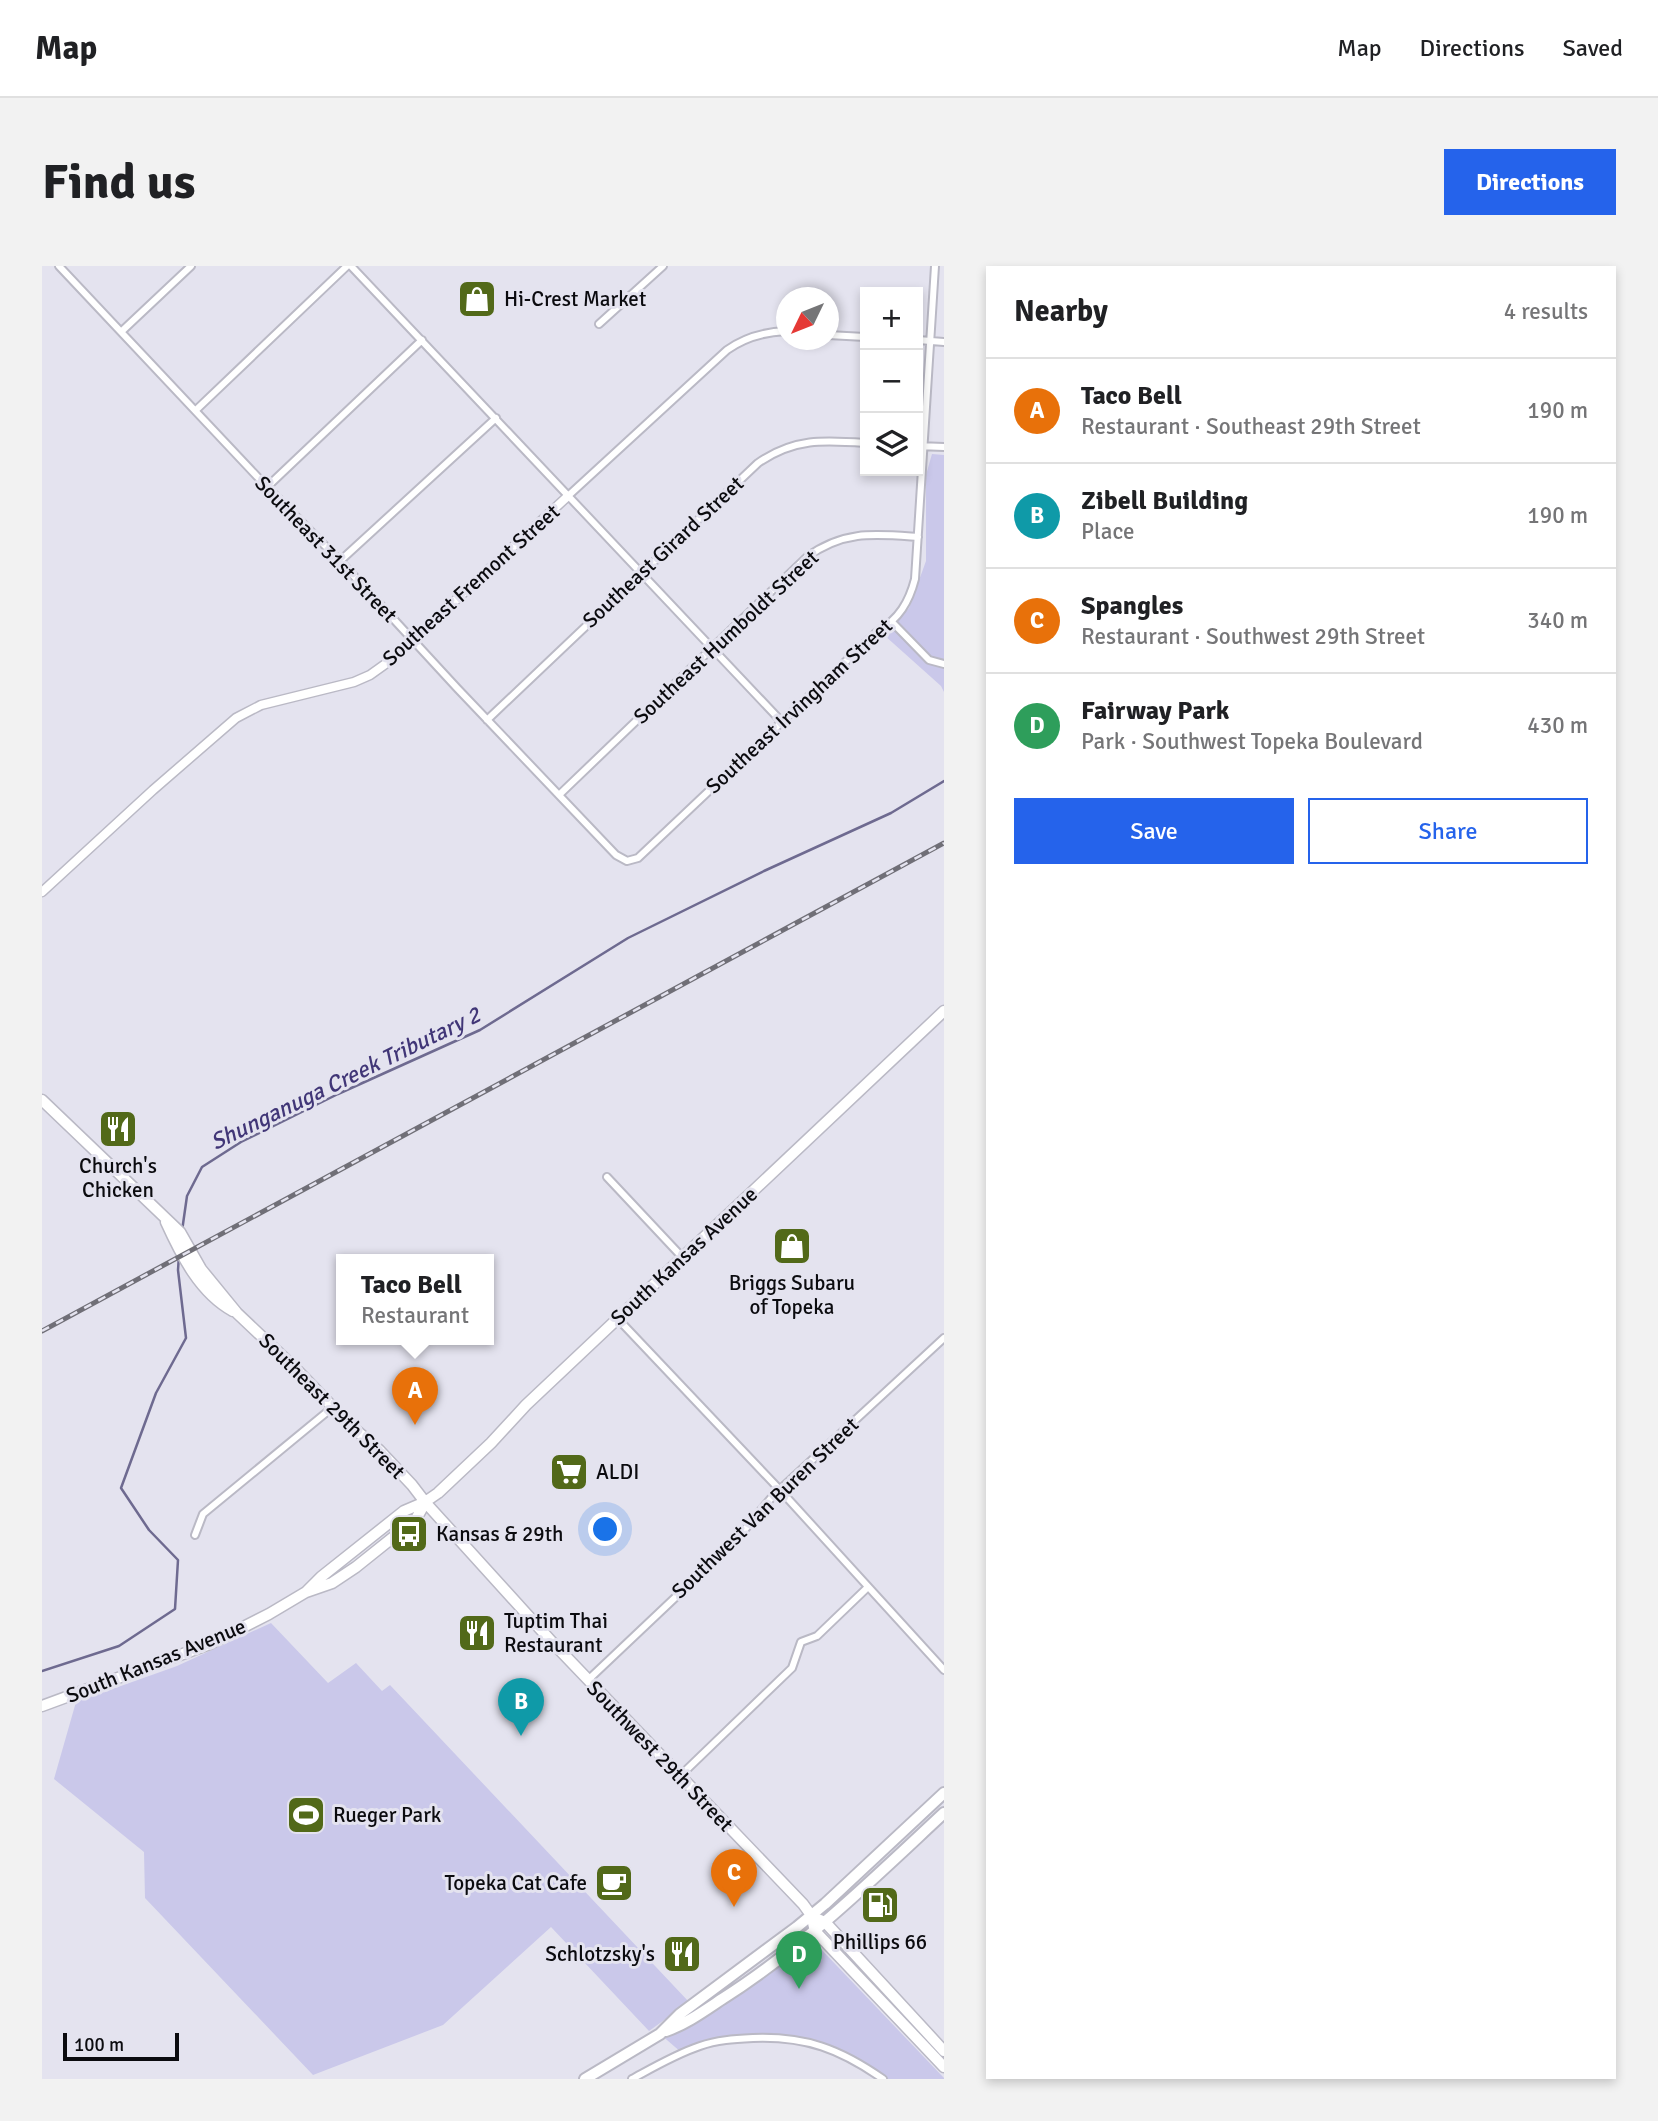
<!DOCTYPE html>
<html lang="en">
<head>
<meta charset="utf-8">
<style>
  body { margin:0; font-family:Signika,sans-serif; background:#f2f2f2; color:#202124 }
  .controls { position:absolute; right:21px; top:21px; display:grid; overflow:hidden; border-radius:0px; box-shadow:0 4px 10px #0003 }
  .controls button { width:63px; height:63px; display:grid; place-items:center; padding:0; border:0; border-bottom:2px solid #e0e0e0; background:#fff; color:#202124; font:35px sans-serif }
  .compass { position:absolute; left:734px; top:21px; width:63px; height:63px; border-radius:50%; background:#fff; box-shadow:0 4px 10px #0003; rotate:227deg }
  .scale { position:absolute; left:21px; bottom:18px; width:116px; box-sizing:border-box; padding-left:7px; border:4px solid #0b0b0f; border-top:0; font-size:19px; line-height:24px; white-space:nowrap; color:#0b0b0f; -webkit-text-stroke:5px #e4e3ef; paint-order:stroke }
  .you { position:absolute; left:564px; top:1264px; width:24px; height:24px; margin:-18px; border:5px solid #fff; border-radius:50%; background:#1a73e8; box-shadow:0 0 0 10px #1a73e833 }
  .badge { display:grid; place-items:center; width:46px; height:46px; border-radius:50%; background:#2563eb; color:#fff; font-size:23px; font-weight:700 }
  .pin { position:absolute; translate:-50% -58px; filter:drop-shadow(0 2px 4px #0008) }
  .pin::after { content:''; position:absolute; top:37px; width:24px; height:21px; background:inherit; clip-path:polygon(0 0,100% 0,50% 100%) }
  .popup { position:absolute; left:294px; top:988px; width:158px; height:91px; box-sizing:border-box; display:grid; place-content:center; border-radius:0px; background:#fff; filter:drop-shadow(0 2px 5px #0005); font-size:23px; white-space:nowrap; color:#757577 }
  .popup b { font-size:26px; color:#202124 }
  .popup::after { content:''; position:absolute; left:50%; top:100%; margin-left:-14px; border:14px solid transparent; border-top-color:#fff }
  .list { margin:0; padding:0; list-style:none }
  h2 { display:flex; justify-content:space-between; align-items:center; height:91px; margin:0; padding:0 28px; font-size:30px }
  h2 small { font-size:23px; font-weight:400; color:#757577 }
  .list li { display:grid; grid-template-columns:46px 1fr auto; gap:21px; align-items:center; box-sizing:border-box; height:105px; padding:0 28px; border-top:2px solid #e0e0e0 }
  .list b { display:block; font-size:26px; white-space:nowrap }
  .list p { margin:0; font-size:23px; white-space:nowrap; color:#757577 }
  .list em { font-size:23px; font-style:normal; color:#757577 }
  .actions { display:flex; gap:14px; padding:21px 28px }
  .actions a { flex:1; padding:16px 0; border:2px solid #2563eb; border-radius:0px; text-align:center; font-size:24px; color:#2563eb }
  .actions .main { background:#2563eb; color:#fff }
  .icon { flex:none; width:38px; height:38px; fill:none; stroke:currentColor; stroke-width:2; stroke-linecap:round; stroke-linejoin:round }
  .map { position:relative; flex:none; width:902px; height:1813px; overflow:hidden; border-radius:0px }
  header { display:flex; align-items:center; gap:42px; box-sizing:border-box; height:98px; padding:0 35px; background:#fff; border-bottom:2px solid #e0e0e0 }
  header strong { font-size:33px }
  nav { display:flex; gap:38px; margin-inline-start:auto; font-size:24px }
  .intro { display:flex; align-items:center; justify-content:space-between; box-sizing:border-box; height:168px; padding:0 42px }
  h1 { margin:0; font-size:49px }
  .button { padding:18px 32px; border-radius:0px; background:#2563eb; color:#fff; font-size:24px; font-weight:700 }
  main { display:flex; gap:42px; padding:0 42px }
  aside { flex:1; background:#fff; border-radius:0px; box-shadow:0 4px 10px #0003 }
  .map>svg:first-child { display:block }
  .green { fill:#cac8ea }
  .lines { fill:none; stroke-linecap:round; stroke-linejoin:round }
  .stream { stroke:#6e6a90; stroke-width:2.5 }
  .minor-casing { stroke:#bab9c5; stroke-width:10 }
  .tertiary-casing { stroke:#bab9c5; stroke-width:11 }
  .secondary-casing { stroke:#bab9c5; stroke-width:13 }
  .primary-casing { stroke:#bab9c5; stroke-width:14 }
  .minor { stroke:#fff; stroke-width:6 }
  .tertiary { stroke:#fff; stroke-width:8 }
  .secondary { stroke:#fff; stroke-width:10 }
  .primary { stroke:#fff; stroke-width:10 }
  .rail-casing { stroke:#706f77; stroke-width:5 }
  .rail { stroke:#e4e3ef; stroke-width:2.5; stroke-dasharray:8; stroke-linecap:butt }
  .labels { text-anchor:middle; stroke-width:6; stroke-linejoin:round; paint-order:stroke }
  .poi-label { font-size:21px; fill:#0b0b0f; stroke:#e4e3ef; text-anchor:start }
  .street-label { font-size:21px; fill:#0b0b0f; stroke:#e4e3ef }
  .water-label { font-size:23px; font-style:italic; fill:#413677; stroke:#e4e3ef }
</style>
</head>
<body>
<header>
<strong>Map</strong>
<nav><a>Map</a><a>Directions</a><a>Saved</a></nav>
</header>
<div class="intro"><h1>Find us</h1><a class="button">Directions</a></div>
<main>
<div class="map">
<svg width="902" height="1813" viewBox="0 0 902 1813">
  <rect width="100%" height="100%" fill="#e4e3ef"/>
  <path class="green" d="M890 188 902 189V426L899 420 842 369 867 342 884 295V209Z
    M229 1357 286 1417 314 1397 340 1425 348 1419 647 1736 607 1765 509 1661 401 1759 271 1809 103 1632 102 1586 12 1513 34 1436 135 1400Z
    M775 1679 902 1812V1813H840L805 1791 751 1773H686L640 1787 618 1768Z"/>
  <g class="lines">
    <path class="stream" d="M140 965 145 930 160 901 199 876 296 828 438 764 586 672 722 605 849 547 902 515
      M0 1405 77 1380 133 1343 136 1294 107 1264 79 1222 114 1127 144 1072 136 1004 137 989"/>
    <defs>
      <path id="minor" d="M17 0 225 221 298 295 415 422 574 589 585 595 596 592 836 365C857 353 867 336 873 313L893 0
        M309 0 739 455
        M557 58 621 0
        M80 65 149 0
        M786 69 823 71
        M876 74 902 76
        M154 144 305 0
        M876 180 902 181
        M225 221 380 74
        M526 230 685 84C703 71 722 66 744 65
        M298 295 454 152
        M850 356 887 394 902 398
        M445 454 716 197C752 172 782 174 823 177
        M517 529 765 291C802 264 833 268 876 271
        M565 911 641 992
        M576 1053 738 1224 902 1404
        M153 1269 161 1248 291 1141
        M546 1414 694 1274 730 1231 902 1072
        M638 1510 750 1402 759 1376 775 1370 826 1321
        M590 1813C612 1801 634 1788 658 1780 675 1774 692 1773 711 1772 764 1770 798 1783 841 1813"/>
      <path id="tertiary" d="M0 626 111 524 194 452 219 439 312 416 328 409 349 394 526 230"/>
      <path id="secondary" d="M0 834 138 966 159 1003 195 1047 255 1104 308 1159 337 1184 370 1219 383 1236 510 1376 761 1638 769 1649 773 1665 902 1801
        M124 956C139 989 158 1027 191 1045
        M264 1326 279 1311 362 1245 383 1236 396 1227 449 1177 484 1139 902 745
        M0 1440 168 1378 227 1348 264 1326 290 1317 314 1301 374 1253 383 1237
        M776 1653 783 1656 902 1785"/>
      <path id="primary" d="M624 1765C644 1758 662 1745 680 1733 762 1681 831 1613 902 1547
        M543 1813 618 1768 638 1748 755 1661 783 1638 902 1527"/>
    </defs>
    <use href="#minor" class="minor-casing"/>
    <use href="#tertiary" class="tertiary-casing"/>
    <use href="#secondary" class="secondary-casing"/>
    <use href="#primary" class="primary-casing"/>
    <use href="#minor" class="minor"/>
    <use href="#tertiary" class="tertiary"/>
    <use href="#secondary" class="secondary"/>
    <use href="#primary" class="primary"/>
    <defs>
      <path id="rail" d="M0 1065 902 577"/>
    </defs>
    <use href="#rail" class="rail-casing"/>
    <use href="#rail" class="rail"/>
  </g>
  <defs>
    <symbol id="shop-square" viewBox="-11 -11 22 22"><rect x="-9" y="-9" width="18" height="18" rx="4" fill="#526919" stroke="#e4e3ef"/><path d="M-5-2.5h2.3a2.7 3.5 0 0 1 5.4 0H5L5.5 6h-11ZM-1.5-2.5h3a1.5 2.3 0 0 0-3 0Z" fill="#fff"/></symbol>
    <symbol id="restaurant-square" viewBox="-11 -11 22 22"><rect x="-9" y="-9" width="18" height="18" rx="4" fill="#526919" stroke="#e4e3ef"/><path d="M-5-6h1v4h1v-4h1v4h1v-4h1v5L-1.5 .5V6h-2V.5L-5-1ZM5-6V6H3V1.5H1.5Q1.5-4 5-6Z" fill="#fff"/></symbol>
    <symbol id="supermarket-square" viewBox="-11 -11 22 22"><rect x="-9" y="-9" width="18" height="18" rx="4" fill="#526919" stroke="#e4e3ef"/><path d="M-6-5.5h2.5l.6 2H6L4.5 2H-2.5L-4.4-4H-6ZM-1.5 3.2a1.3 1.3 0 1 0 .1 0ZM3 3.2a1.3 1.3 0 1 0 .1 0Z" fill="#fff"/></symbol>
    <symbol id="bus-square" viewBox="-11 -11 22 22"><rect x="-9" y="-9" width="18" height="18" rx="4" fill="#526919" stroke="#e4e3ef"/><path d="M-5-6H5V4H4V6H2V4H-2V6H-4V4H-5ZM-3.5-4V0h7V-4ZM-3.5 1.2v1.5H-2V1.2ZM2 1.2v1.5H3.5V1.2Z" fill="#fff"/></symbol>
    <symbol id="stadium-square" viewBox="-11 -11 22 22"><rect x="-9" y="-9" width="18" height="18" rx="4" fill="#526919" stroke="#e4e3ef"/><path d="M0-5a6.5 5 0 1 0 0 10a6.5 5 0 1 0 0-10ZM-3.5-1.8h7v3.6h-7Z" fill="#fff"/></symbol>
    <symbol id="cafe-square" viewBox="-11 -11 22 22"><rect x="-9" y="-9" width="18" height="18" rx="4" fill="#526919" stroke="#e4e3ef"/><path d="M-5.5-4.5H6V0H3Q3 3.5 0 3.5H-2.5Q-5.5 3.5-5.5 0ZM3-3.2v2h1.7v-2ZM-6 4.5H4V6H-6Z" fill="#fff"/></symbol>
    <symbol id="fuel-square" viewBox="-11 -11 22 22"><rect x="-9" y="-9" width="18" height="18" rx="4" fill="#526919" stroke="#e4e3ef"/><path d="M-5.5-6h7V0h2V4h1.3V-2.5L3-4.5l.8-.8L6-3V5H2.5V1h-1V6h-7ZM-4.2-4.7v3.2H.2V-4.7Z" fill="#fff"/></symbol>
  </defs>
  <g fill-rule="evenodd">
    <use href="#shop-square" x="413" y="11" width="44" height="44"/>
    <use href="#restaurant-square" x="54" y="841" width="44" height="44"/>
    <use href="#shop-square" x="728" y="958" width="44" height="44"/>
    <use href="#supermarket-square" x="505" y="1184" width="44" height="44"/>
    <use href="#bus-square" x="345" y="1246" width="44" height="44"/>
    <use href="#restaurant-square" x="413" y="1345" width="44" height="44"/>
    <use href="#stadium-square" x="242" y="1527" width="44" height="44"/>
    <use href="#cafe-square" x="550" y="1595" width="44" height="44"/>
    <use href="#fuel-square" x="816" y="1617" width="44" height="44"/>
    <use href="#restaurant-square" x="618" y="1666" width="44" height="44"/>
  </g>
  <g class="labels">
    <g class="poi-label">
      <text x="462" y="40">Hi-Crest Market</text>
      <text x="76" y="907" text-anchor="middle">Church's<tspan x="76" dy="24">Chicken</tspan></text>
      <text x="750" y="1024" text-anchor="middle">Briggs Subaru<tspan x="750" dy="24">of Topeka</tspan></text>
      <text x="554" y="1213">ALDI</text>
      <text x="394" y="1275">Kansas &amp; 29th</text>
      <text x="462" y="1362">Tuptim Thai<tspan x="462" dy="24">Restaurant</tspan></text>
      <text x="291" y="1556">Rueger Park</text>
      <text x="545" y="1624" text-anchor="end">Topeka Cat Cafe</text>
      <text x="838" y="1683" text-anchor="middle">Phillips 66</text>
      <text x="613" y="1695" text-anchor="end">Schlotzsky's</text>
    </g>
    <g class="street-label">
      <text transform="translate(284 283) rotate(46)" y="7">Southeast 31st Street</text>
      <text transform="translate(621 286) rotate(-43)" y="7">Southeast Girard Street</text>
      <text transform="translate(429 319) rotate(-42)" y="7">Southeast Fremont Street</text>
      <text transform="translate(684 371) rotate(-43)" y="7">Southeast Humboldt Street</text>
      <text transform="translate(757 440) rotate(-43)" y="7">Southeast Irvingham Street</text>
      <text transform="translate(642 990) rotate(-43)" y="7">South Kansas Avenue</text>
      <text transform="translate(290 1140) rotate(45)" y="7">Southeast 29th Street</text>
      <text transform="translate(723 1242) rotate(-44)" y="7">Southwest Van Buren Street</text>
      <text transform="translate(114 1395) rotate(-22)" y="7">South Kansas Avenue</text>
      <text transform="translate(618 1490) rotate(46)" y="7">Southwest 29th Street</text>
    </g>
    <g class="water-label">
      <text transform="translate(303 812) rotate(-26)" y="8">Shunganuga Creek Tributary 2</text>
    </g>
  </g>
</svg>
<div class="controls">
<button>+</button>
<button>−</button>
<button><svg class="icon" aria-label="layers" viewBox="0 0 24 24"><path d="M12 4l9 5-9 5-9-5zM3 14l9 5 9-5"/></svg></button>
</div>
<svg class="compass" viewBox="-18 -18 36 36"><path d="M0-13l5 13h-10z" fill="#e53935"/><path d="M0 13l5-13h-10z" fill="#757577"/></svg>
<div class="scale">100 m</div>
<div class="you"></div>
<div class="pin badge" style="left:373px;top:1159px;background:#e8710a">A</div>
<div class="popup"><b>Taco Bell</b>Restaurant</div>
<div class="pin badge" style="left:479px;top:1470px;background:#0f9aa8">B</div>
<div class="pin badge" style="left:692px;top:1641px;background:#e8710a">C</div>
<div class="pin badge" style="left:757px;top:1723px;background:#2e9e5b">D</div>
</div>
<aside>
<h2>Nearby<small>4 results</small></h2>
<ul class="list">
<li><span class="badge" style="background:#e8710a">A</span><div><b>Taco Bell</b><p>Restaurant · Southeast 29th Street</p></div><em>190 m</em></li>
<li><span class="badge" style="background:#0f9aa8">B</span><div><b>Zibell Building</b><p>Place</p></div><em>190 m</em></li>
<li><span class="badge" style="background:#e8710a">C</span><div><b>Spangles</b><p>Restaurant · Southwest 29th Street</p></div><em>340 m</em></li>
<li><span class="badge" style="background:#2e9e5b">D</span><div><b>Fairway Park</b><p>Park · Southwest Topeka Boulevard</p></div><em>430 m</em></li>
</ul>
<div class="actions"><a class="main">Save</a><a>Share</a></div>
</aside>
</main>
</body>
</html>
